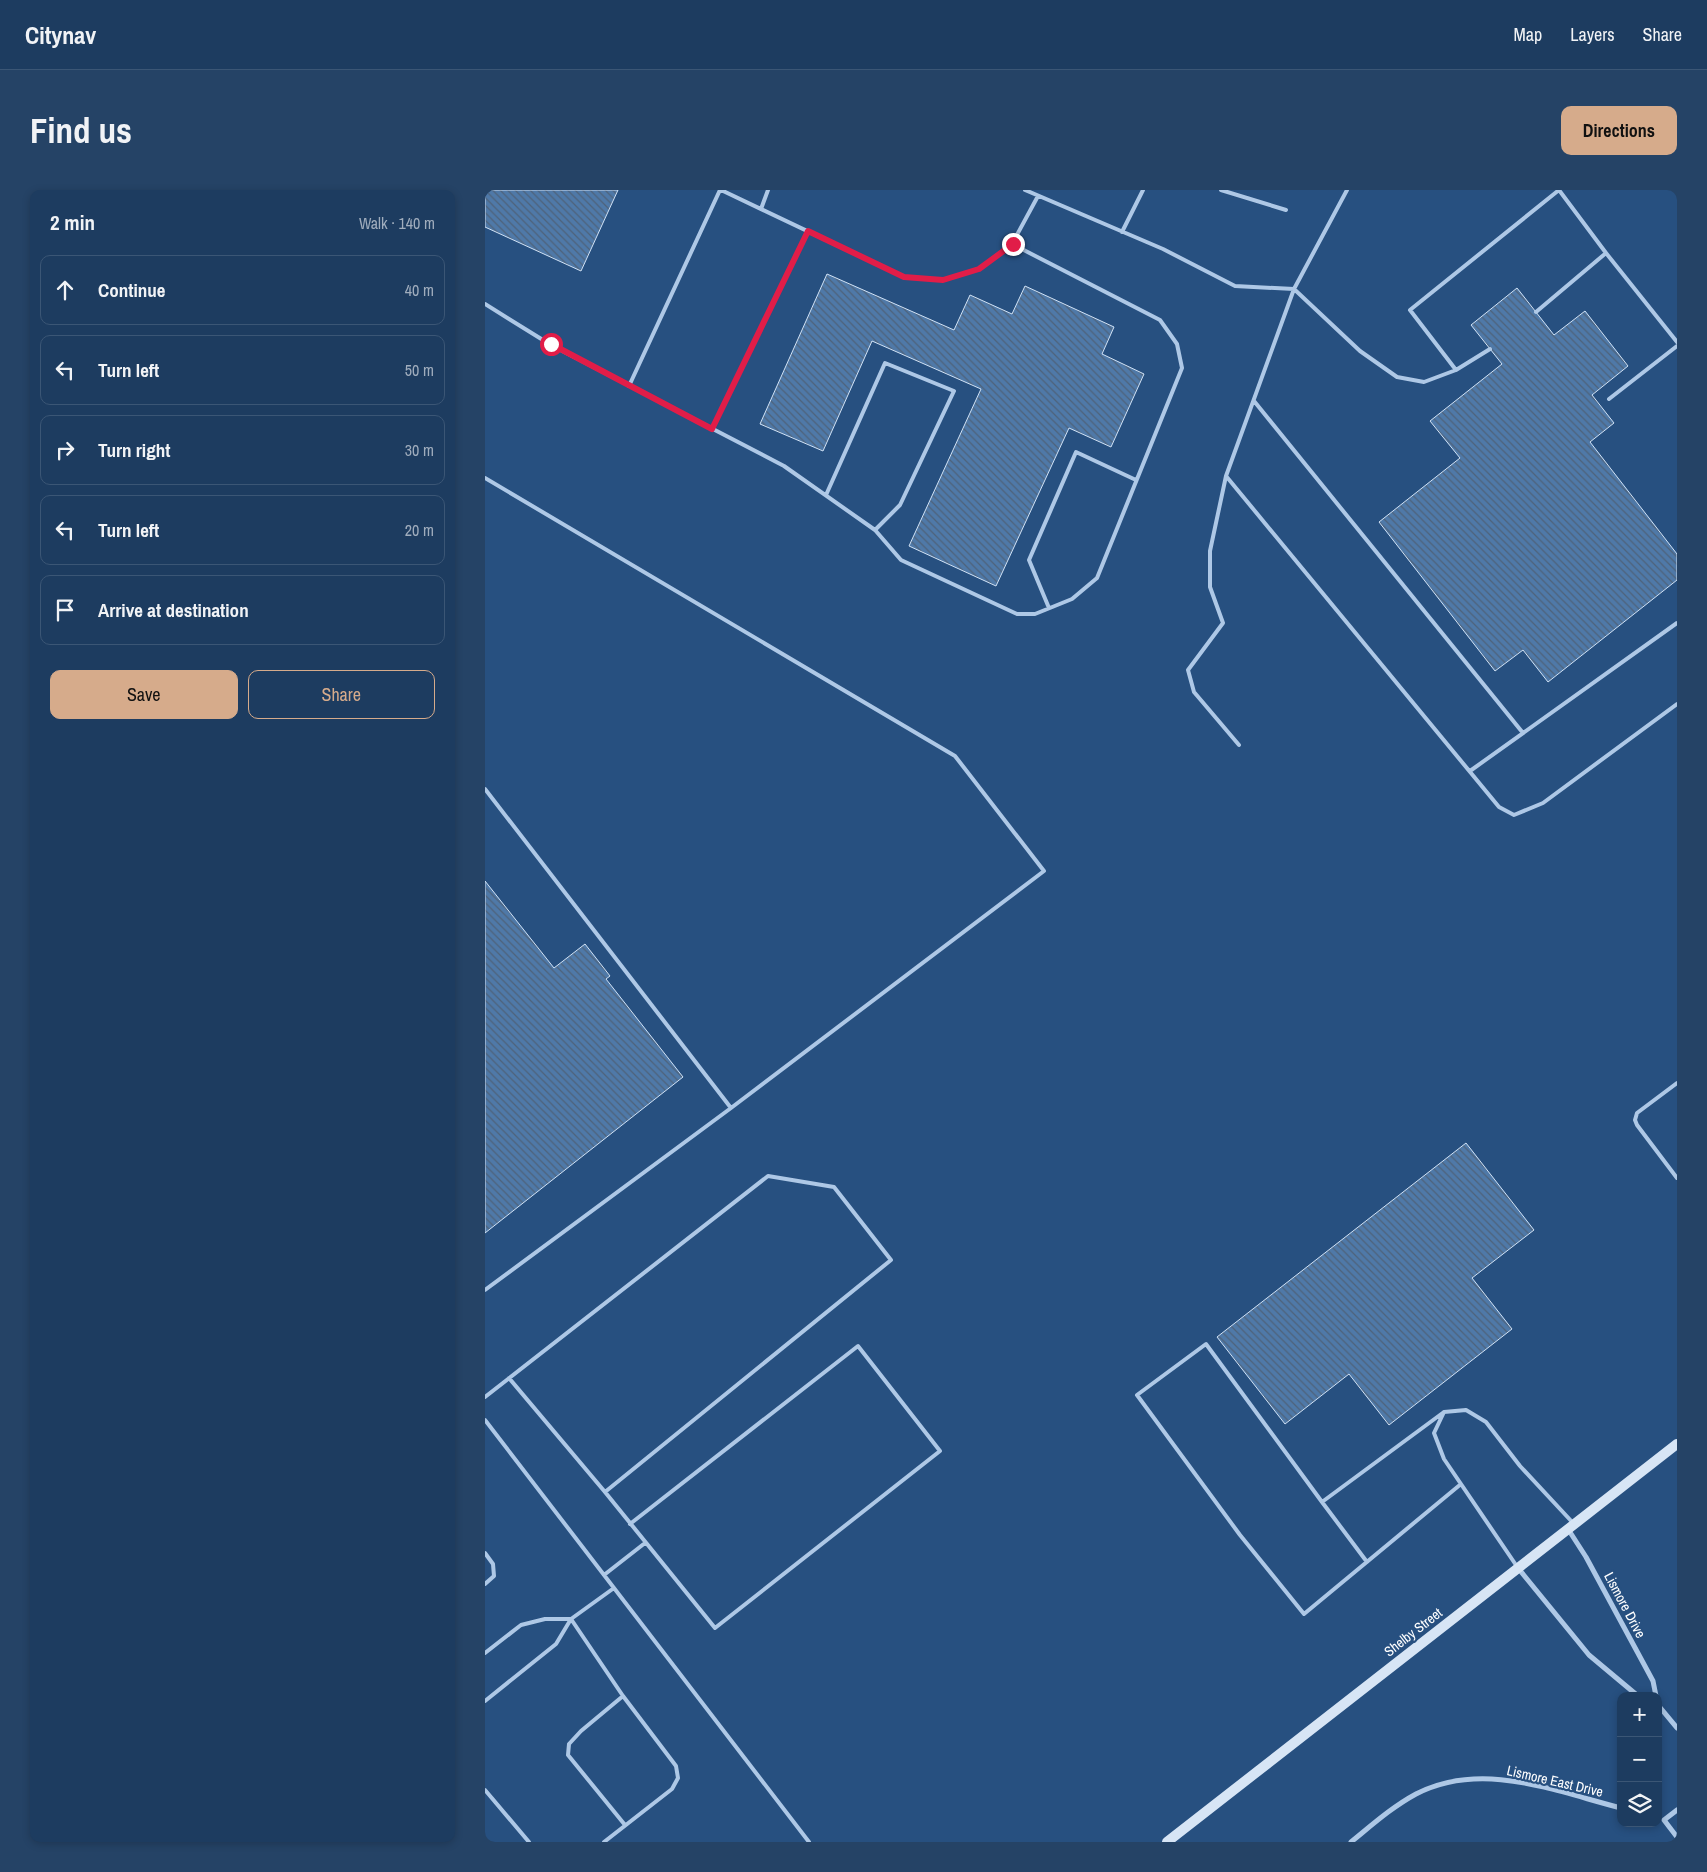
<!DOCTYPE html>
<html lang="en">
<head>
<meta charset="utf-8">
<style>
  body { margin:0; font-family:"Archivo Narrow",sans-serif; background:#254366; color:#f1f3f6 }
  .controls { position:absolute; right:15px; bottom:15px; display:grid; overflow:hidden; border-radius:10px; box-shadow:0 2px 8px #0003 }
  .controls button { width:45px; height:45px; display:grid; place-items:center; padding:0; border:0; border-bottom:1px solid #3b5675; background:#1d3c60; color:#f1f3f6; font:25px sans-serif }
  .stop { position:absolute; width:15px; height:15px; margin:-11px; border:4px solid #e11d48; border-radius:50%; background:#fff }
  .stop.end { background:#e11d48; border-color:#fff; box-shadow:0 1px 5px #0008 }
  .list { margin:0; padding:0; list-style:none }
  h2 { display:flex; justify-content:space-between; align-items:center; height:65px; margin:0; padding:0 20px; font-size:21px }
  h2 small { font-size:16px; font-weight:400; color:#a0adbd }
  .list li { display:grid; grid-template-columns:32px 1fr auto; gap:15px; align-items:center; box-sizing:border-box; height:70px; margin:0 10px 10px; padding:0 10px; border:1px solid #3b5675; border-radius:10px }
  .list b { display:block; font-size:19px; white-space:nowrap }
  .list em { font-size:16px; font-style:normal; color:#a0adbd }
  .actions { display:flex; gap:10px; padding:15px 20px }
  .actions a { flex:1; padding:11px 0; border:1px solid #d6ab8b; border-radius:10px; text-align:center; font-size:18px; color:#d6ab8b }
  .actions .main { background:#d6ab8b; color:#111 }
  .icon { flex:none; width:28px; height:28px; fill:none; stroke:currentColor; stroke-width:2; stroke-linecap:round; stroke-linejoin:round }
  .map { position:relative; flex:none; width:1192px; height:1652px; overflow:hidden; border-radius:10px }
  header { display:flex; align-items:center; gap:30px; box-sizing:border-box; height:70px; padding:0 25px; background:#1d3c60; border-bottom:1px solid #3b5675 }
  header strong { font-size:24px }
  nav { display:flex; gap:28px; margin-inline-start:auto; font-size:18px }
  .intro { display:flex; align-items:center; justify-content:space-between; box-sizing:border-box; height:120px; padding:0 30px }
  h1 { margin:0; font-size:35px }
  .button { padding:12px 22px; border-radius:10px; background:#d6ab8b; color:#111; font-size:18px; font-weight:700 }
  main { display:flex; gap:30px; padding:0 30px }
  aside { flex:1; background:#1d3c60; border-radius:10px; box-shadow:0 2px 8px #0003 }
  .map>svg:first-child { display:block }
  .building { fill:url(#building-back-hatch); stroke:#d1e2f5 }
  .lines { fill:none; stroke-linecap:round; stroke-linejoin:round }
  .lane { stroke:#aec8e6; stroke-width:4 }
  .street { stroke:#aec8e6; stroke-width:5 }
  .secondary { stroke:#d7e5f5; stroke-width:10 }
  .route { stroke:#e11d48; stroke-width:6 }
  .labels { text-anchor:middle; stroke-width:4.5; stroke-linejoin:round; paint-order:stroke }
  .street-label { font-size:14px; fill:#fff; stroke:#275080 }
</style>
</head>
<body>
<header>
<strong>Citynav</strong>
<nav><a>Map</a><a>Layers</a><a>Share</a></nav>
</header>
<div class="intro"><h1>Find us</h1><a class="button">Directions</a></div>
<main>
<aside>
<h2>2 min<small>Walk · 140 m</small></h2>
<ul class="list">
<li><svg class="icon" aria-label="ahead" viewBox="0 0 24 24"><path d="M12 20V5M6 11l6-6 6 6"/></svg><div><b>Continue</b></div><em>40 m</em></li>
<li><svg class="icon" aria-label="left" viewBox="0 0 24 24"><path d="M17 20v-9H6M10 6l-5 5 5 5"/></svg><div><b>Turn left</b></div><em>50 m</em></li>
<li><svg class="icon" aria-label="right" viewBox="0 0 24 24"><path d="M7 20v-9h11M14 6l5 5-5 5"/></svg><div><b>Turn right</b></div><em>30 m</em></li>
<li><svg class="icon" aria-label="left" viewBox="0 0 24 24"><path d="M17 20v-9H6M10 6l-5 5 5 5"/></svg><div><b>Turn left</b></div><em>20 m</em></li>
<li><svg class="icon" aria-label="arrive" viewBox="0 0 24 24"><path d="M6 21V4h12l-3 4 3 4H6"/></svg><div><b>Arrive at destination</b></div></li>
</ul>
<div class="actions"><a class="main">Save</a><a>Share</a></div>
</aside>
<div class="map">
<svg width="1192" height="1652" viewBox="0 0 1192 1652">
  <defs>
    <pattern id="building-back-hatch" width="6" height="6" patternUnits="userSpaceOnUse" patternTransform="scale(1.25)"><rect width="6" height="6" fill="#4f79a8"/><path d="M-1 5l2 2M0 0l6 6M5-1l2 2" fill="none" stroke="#4e627a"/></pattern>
  </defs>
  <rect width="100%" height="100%" fill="#275080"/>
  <path class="building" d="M0 0H133L96 81 0 37Z
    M342 84 469 140 485 105 527 124 540 96 629 137 617 164 659 184 626 257 584 238 511 396 424 356 496 199 387 151 338 261 275 234Z
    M1032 98 1069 145 1100 121 1143 176 1107 205 1129 233 1105 252 1192 364V390L1063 492 1038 460 1010 481 894 332 975 268 945 231 1017 174 986 135Z
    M0 691 69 778 100 754 125 786 121 789 198 887 0 1043Z
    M981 953 1049 1040 987 1088 1027 1139 904 1235 864 1184 800 1234 732 1147Z"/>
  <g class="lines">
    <path class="lane" d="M236 0 419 87 458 90 494 79 527 54 553 6
      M540 0 678 59 750 96 809 99 862 0
      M736 0 801 20
      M1074 0 925 120 971 180 939 192 912 187 875 161 809 99 741 286 1014 617 1029 625 1058 613 1192 514
      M276 19 283 0
      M637 42 658 0
      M1121 63 1192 152
      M0 114 66 155 299 276 390 340 416 370 532 424H550L587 409 612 388 697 178 692 154 675 130 527 54
      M1051 122 1121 63 1074 0
      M971 180 1005 159
      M144 196 235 0
      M1124 209 1192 156
      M769 211 1038 543
      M227 239 323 41
      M741 286 725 361V397L738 433 703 480 709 502 754 555
      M0 288 470 566 559 681 246 918
      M341 305 400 173 469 201 415 315 390 340
      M564 418 544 370 591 262 651 290
      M985 581 1192 433
      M0 599 246 918 0 1100
      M1192 893 1152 923 1150 930 1152 935 1192 988
      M0 1207 283 986 349 997 406 1070 120 1302 24 1188
      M959 1222 837 1312 721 1154 652 1205 755 1345 819 1424 976 1294
      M0 1230 324 1652
      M120 1302 230 1438 455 1261 373 1156 145 1334
      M837 1312 882 1372
      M0 1363 8 1374 9 1386 0 1394
      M1033 1378 959 1269 949 1243 959 1222 981 1220 1001 1232 1035 1276 1089 1334
      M119 1385 160 1353
      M86 1429 138 1506 191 1576 193 1588 187 1599 119 1652
      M0 1463 36 1435 60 1429H86
      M138 1506 96 1541 84 1554 83 1565 140 1635
      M0 1511 71 1454 86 1429 129 1398
      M0 1600 44 1652"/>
    <path class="street" d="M1083 1339 1101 1367 1168 1491 1171 1506
      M1033 1378 1104 1465 1153 1506
      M1173 1515 1192 1538
      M1179 1630 1192 1647
      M1179 1630 1192 1620
      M866 1652C887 1635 907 1617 931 1604 997 1570 1069 1601 1136 1618"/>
    <path class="secondary" d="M682 1652 1192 1254"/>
  </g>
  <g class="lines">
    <path class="route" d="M66 154 227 239 323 41 419 87 458 90 494 79 528 54"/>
  </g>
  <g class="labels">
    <g class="street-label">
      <text transform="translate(1140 1415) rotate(62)" y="5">Lismore Drive</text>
      <text transform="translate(928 1442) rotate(-38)" y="5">Shelby Street</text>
      <text transform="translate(1070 1591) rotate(13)" y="5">Lismore East Drive</text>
    </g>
  </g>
</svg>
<div class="controls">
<button>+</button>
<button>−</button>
<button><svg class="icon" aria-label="layers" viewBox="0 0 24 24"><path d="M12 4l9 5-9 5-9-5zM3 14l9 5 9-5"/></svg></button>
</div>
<div class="stop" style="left:66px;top:154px"></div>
<div class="stop end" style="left:528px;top:54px"></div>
</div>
</main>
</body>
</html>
